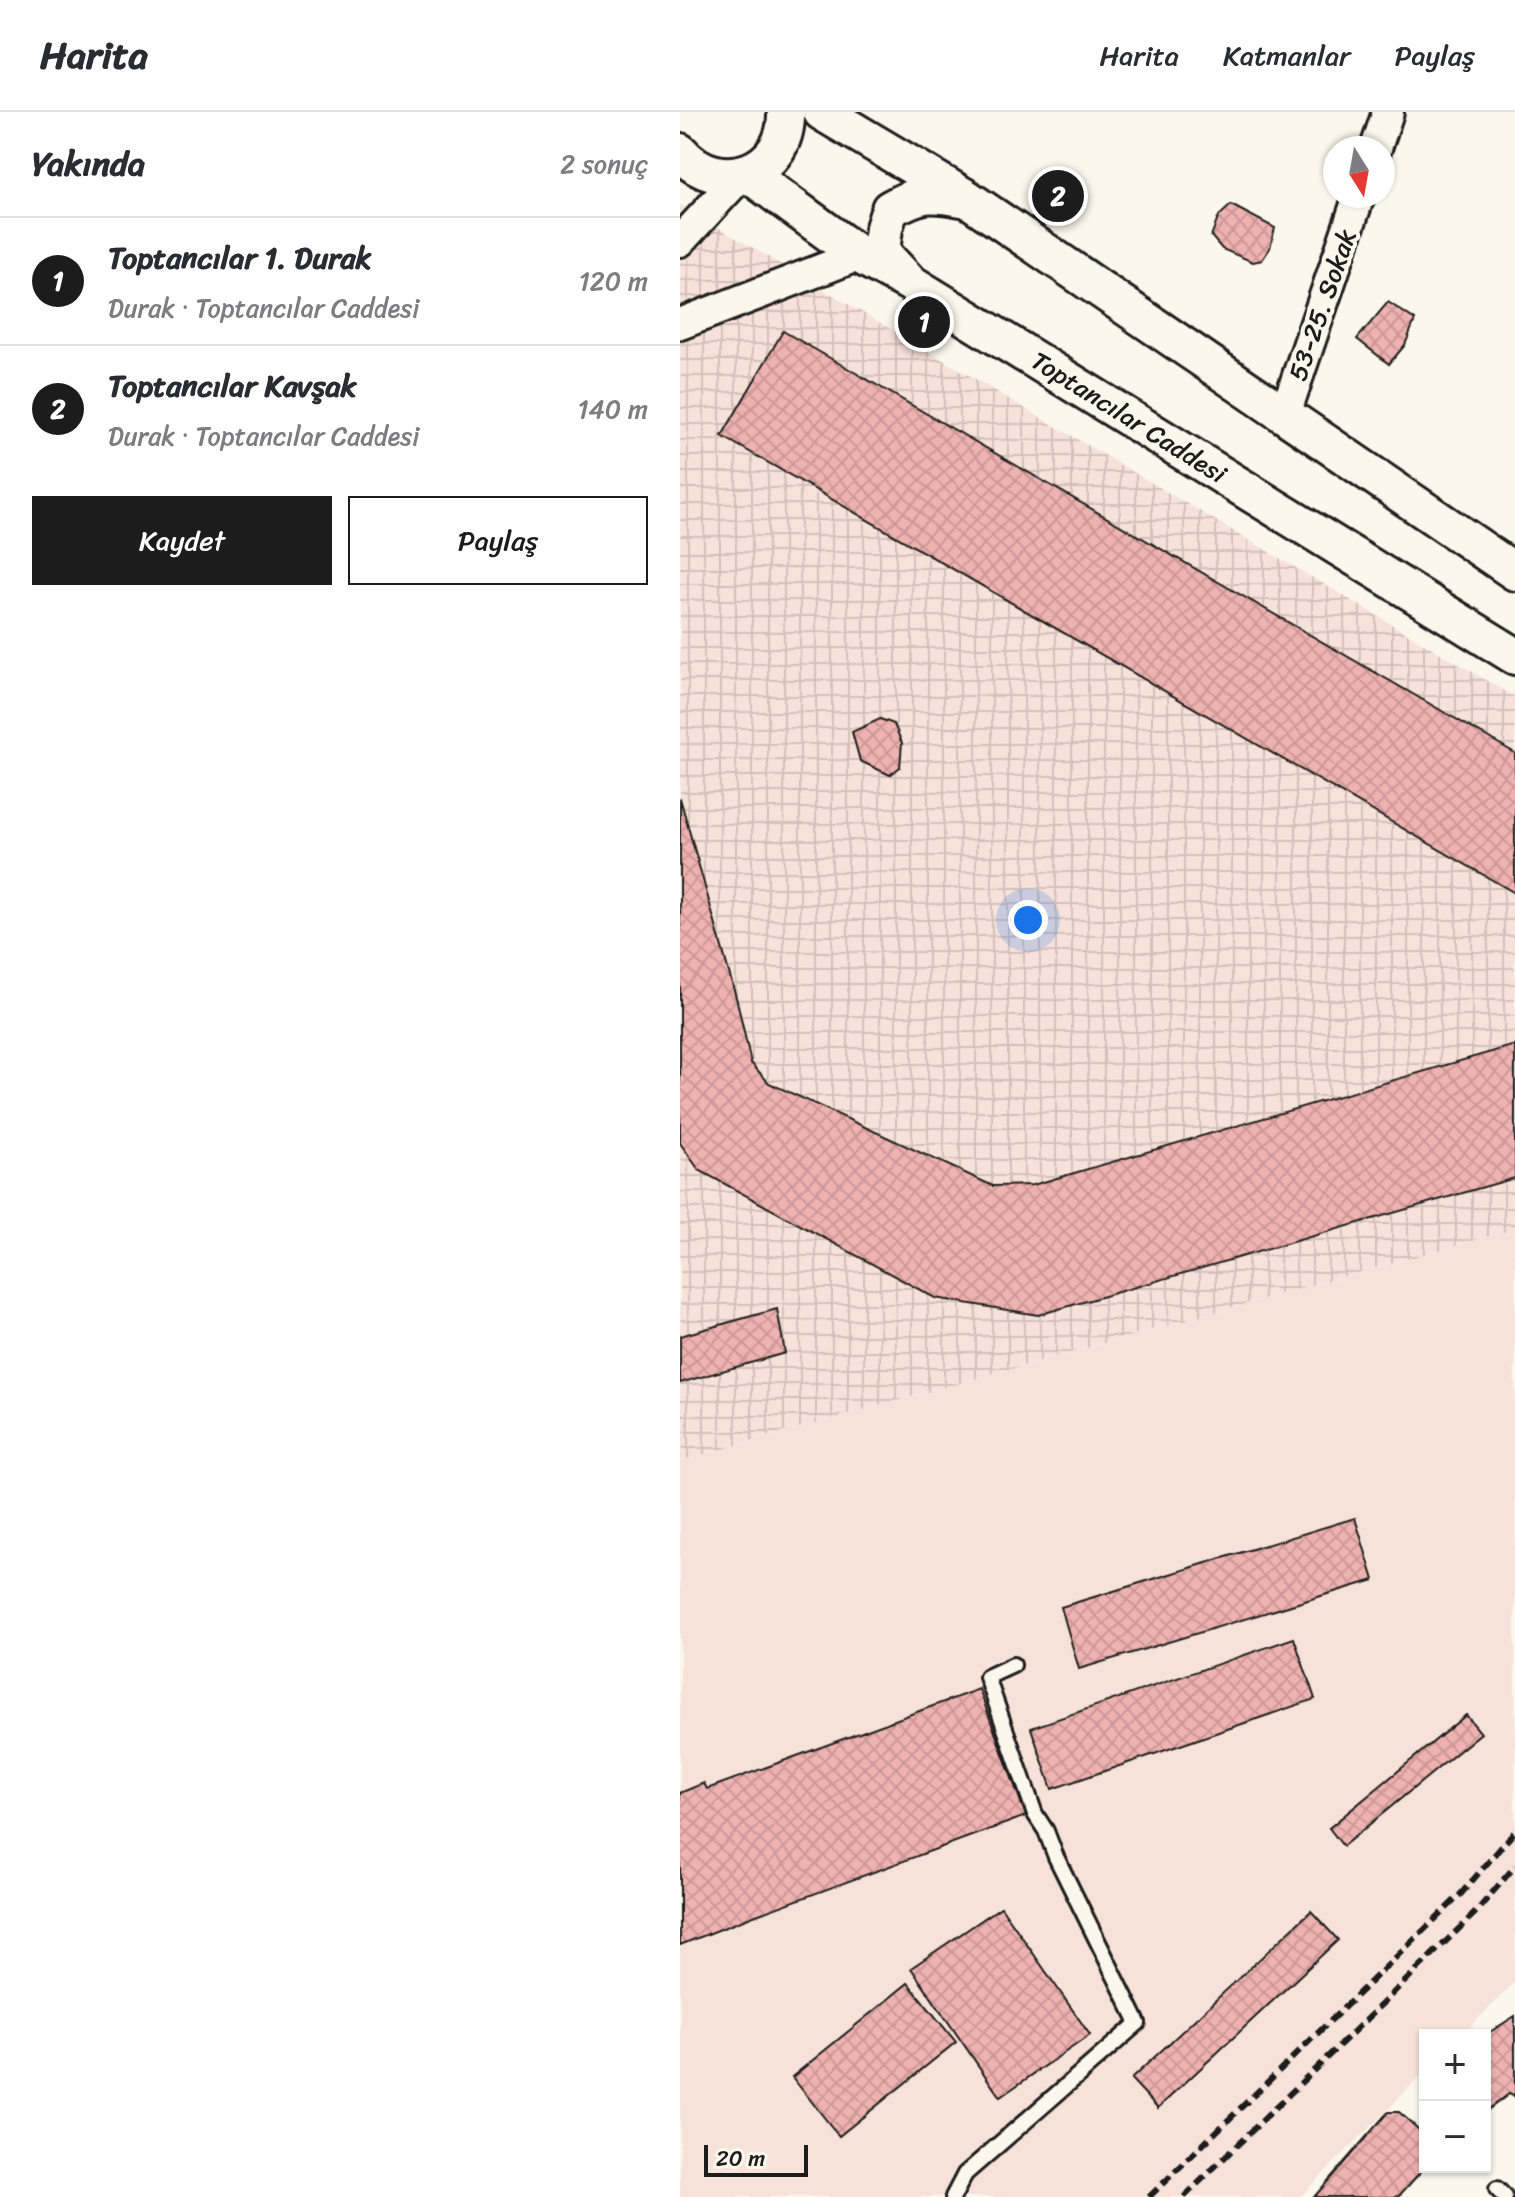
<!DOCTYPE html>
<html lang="tr">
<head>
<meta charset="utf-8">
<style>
  body { margin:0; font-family:Sriracha,sans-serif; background:#f7f7f7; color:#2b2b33 }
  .controls { position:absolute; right:24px; bottom:24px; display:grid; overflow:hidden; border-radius:0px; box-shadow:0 2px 6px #0004 }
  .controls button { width:72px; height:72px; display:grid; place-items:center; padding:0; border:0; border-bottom:2px solid #e1e1e2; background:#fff; color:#2b2b33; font:40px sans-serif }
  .compass { position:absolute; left:643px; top:24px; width:72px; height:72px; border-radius:50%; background:#fff; box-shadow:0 2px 6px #0004; rotate:169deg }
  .scale { position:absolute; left:24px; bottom:20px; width:104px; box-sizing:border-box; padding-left:8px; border:4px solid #1c1c1c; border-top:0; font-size:22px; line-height:28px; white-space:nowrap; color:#1c1c1c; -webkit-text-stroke:6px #fbf7ec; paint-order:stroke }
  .you { position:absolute; left:348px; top:808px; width:28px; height:28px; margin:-20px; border:6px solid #fff; border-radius:50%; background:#1a73e8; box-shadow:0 0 0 12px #1a73e833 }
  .badge { display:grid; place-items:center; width:52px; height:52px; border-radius:50%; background:#1c1c1c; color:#fff; font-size:26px; font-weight:700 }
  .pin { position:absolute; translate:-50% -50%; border:4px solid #fff; box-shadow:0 2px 8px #0006 }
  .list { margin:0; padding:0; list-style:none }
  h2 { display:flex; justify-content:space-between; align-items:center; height:104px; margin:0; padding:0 32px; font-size:34px }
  h2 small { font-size:26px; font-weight:400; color:#7c7c81 }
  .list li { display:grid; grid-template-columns:52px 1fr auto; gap:24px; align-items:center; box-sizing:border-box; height:128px; padding:0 32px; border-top:2px solid #e1e1e2 }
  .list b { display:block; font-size:30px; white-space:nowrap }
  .list p { margin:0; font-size:26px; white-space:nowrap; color:#7c7c81 }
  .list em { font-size:26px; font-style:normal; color:#7c7c81 }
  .actions { display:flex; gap:16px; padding:24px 32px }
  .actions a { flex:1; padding:18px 0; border:2px solid #1c1c1c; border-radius:0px; text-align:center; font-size:28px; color:#1c1c1c }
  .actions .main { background:#1c1c1c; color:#fff }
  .map { position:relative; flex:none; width:835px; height:2085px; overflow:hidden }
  header { display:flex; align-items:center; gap:48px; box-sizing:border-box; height:112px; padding:0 40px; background:#fff; border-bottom:2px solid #e1e1e2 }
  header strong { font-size:38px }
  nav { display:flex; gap:44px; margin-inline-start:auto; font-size:28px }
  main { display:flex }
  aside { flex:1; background:#fff }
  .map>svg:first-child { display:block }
  .built { fill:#f7e2da }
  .industrial { fill:url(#industrial-grid) }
  .building { fill:url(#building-cross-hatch); stroke:#1c1c1c; stroke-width:2 }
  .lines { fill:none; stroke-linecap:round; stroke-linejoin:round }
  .service-casing { stroke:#1c1c1c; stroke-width:20 }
  .minor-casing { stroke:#1c1c1c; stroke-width:36 }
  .tertiary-casing { stroke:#1c1c1c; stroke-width:42 }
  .service { stroke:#fbf7ec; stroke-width:14 }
  .minor { stroke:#fbf7ec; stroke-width:30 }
  .tertiary { stroke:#fbf7ec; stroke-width:36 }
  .rail { stroke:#1c1c1c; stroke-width:6; stroke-dasharray:12 6; stroke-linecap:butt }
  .labels { text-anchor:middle; stroke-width:8; stroke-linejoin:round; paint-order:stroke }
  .street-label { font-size:26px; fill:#1c1c1c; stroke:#fbf7ec }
</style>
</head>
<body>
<header>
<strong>Harita</strong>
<nav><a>Harita</a><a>Katmanlar</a><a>Paylaş</a></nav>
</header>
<main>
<aside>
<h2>Yakında<small>2 sonuç</small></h2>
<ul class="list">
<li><span class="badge">1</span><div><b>Toptancılar 1. Durak</b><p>Durak · Toptancılar Caddesi</p></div><em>120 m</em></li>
<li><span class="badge">2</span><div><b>Toptancılar Kavşak</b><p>Durak · Toptancılar Caddesi</p></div><em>140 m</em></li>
</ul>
<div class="actions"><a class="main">Kaydet</a><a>Paylaş</a></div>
</aside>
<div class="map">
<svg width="835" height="2085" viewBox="0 0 835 2085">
  <defs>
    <pattern id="industrial-grid" width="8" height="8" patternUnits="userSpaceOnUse" patternTransform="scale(2)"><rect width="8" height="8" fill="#f7e2da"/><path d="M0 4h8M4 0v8" fill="none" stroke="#d3c1ba"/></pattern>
    <pattern id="building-cross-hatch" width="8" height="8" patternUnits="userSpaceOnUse" patternTransform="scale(2)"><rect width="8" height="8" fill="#eeb2b0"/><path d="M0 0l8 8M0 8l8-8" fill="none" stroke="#cc9897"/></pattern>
  </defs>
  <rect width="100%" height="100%" fill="#fbf7ec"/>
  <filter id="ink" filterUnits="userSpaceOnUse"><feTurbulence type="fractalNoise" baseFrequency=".0125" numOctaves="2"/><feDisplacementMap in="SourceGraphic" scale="16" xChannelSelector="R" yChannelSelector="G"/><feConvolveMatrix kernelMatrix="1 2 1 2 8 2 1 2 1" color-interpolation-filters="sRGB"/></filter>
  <g filter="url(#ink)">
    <path class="built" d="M835 1117V1870L782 1923H745V1960L620 2085H0V1349Z"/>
    <path class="industrial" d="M0 93 835 585V1117L0 1349Z"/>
    <path class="building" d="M551 93 595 116 590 136 582 148 573 150 542 137 531 124 539 104Z
      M708 190 735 208 725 233 709 252 677 227Z
      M103 219 835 641V781L42 324Z
      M200 607 214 612 222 631 220 655 210 663 180 649 172 620Z
      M0 686 57 889 71 951 89 971 313 1074 353 1073 835 933V1066L358 1203 255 1186 19 1058 0 1031Z
      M97 1197 105 1241 0 1271V1224Z
      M675 1406 694 1468 399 1557 381 1495Z
      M614 1526 635 1587 372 1677 351 1616Z
      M299 1577 346 1704 71 1805 0 1833V1681L24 1671 27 1677Z
      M786 1603 801 1621 663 1734 649 1716Z
      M321 1795 410 1923 320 1985 231 1856Z
      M631 1799 658 1828 478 1996 451 1967Z
      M228 1871 276 1930 159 2024 112 1965Z
      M835 1904V1985L829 1982 805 2000V1923Z
      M708 2000H719L745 2023V2055L718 2085H634Z"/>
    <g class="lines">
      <defs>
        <path id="service" d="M817 2077 825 2085
          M273 2085 285 2062 458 1911 376 1745 366 1719 355 1702 307 1565 333 1553"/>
        <path id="minor" d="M696 36 708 0
          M0 129 62 62
          M0 212 179 143
          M605 302 679 84"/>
        <path id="tertiary" d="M142 0 288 87 835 460
          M0 40C39 85 108 61 106 0
          M67 61 179 143 227 169 835 544
          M226 167 201 140 204 116 210 97C241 80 249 80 282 86"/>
      </defs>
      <use href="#service" class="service-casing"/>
      <use href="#minor" class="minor-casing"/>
      <use href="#tertiary" class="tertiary-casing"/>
      <use href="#service" class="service"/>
      <use href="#minor" class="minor"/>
      <use href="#tertiary" class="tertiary"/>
      <path class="rail" d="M469 2085 780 1783 835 1719
        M504 2085 795 1801 835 1754"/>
    </g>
  </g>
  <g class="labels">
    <g class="street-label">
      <text transform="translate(642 193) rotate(-71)" y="9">53-25. Sokak</text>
      <text transform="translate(449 305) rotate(32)" y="9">Toptancılar Caddesi</text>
    </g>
  </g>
</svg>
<div class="controls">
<button>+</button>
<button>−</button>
</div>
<svg class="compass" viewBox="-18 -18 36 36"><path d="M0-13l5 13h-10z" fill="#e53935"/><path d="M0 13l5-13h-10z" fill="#7c7c81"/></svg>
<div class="scale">20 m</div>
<div class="you"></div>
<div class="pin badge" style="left:244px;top:210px">1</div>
<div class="pin badge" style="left:378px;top:84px">2</div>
</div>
</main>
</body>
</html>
